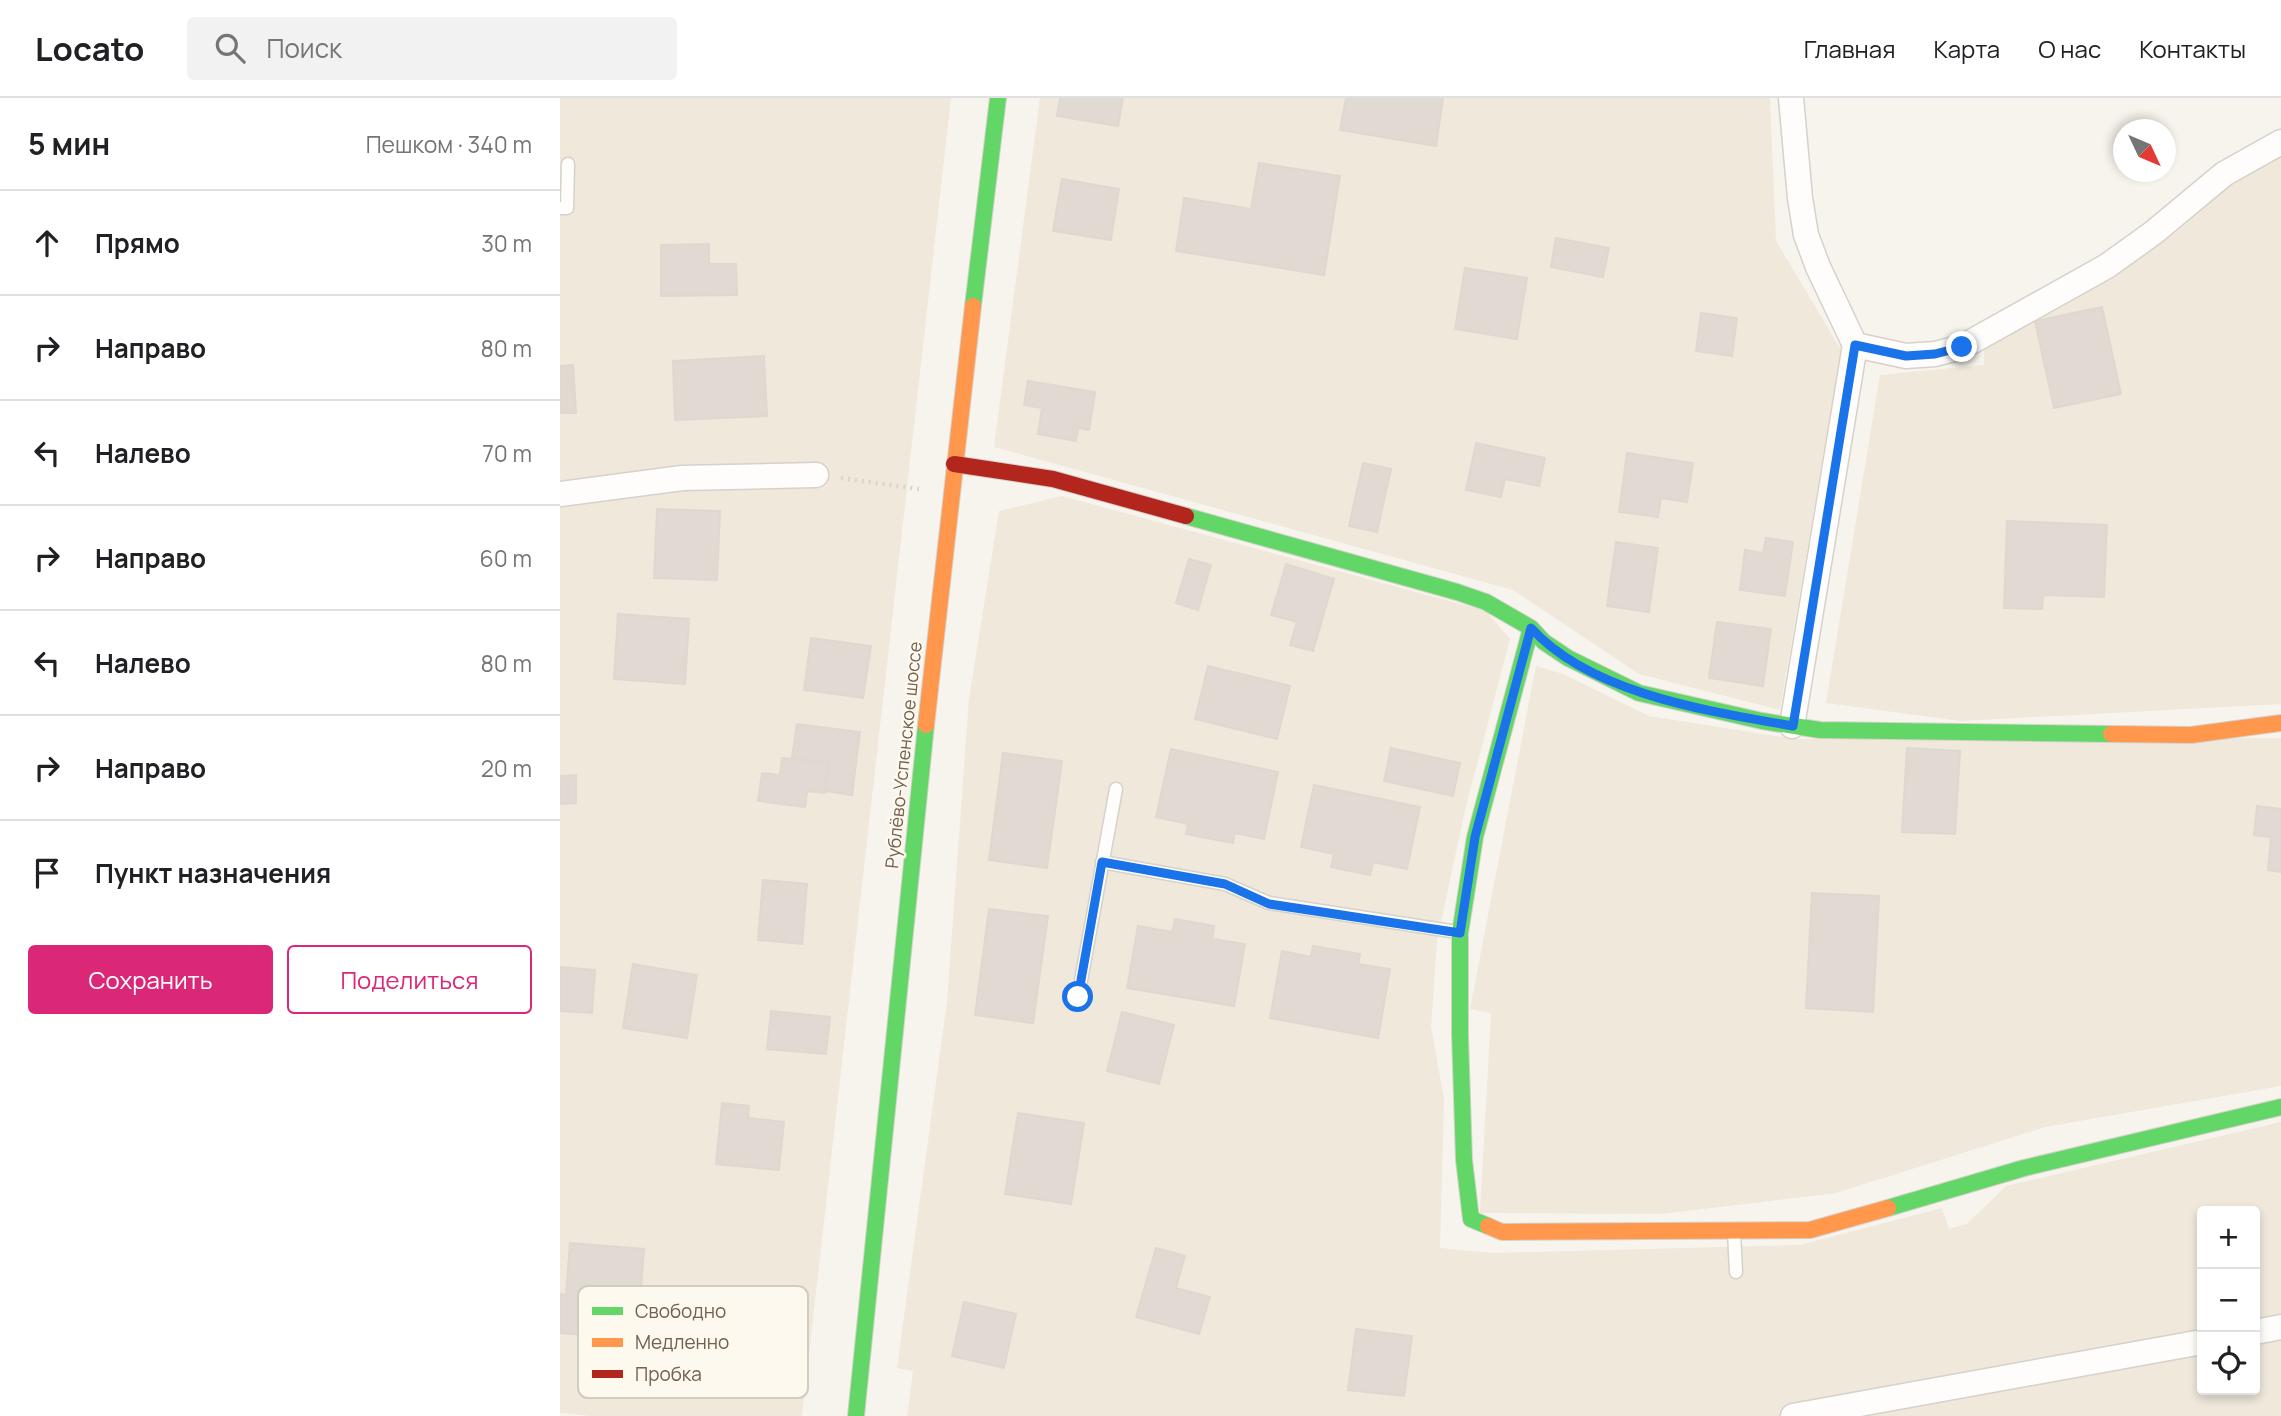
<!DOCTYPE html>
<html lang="ru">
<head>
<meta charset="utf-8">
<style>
  body { margin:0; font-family:Manrope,sans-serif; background:#f2f2f2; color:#202124 }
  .controls { position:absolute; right:21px; bottom:21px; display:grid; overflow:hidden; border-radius:7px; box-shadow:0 4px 10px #0003 }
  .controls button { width:63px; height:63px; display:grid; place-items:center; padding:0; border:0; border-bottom:2px solid #e0e0e0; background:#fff; color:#202124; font:35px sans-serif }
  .compass { position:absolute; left:1553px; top:21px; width:63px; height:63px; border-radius:50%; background:#fff; box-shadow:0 4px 10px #0003; rotate:134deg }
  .stop { position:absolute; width:21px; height:21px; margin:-16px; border:5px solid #1a73e8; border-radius:50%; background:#fff }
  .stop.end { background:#1a73e8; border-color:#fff; box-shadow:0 2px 7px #0008 }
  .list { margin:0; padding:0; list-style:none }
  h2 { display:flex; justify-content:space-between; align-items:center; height:91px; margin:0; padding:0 28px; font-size:30px }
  h2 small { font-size:23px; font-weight:400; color:#757577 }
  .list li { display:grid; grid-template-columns:46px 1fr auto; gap:21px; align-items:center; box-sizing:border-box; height:105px; padding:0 28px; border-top:2px solid #e0e0e0 }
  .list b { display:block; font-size:26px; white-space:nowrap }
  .list em { font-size:23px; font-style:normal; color:#757577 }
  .actions { display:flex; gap:14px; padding:21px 28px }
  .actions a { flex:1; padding:16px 0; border:2px solid #db2777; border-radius:7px; text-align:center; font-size:24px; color:#db2777 }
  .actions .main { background:#db2777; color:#fff }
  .icon { flex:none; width:38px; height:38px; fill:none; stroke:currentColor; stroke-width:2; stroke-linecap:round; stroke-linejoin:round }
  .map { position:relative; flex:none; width:1721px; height:1318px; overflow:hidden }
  header { display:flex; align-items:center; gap:42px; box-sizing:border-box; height:98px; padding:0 35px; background:#fff; border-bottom:2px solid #e0e0e0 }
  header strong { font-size:33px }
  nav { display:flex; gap:38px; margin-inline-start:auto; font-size:24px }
  .search { width:490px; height:63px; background:#f2f2f2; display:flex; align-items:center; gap:18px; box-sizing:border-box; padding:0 24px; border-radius:7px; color:#757577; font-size:26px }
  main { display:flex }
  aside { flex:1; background:#fff }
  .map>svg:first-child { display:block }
  .residential { fill:#efe8db; fill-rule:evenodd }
  .building { fill:#e0dad3; stroke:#dfd8d0; stroke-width:2 }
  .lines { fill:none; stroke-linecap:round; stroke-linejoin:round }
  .lane-casing { stroke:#d6d1cb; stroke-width:15 }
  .street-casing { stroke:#d6d1cb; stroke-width:27 }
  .fast-casing { stroke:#d6d1cb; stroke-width:18 }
  .slow-casing { stroke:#d6d1cb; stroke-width:18 }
  .jam-casing { stroke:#d6d1cb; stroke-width:18 }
  .path { stroke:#d9d4cf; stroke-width:4.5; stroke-dasharray:2 5; stroke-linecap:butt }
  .lane { stroke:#fefdfc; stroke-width:12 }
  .street { stroke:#fefdfc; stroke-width:24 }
  .fast { stroke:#63d668; stroke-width:16 }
  .slow { stroke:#ff974d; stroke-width:16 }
  .jam { stroke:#b3261e; stroke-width:16 }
  .route { stroke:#1a73e8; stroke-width:9 }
  .labels { text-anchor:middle; stroke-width:5; stroke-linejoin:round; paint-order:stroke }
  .street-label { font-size:18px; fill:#73604f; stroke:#fdf9ef }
  .key { fill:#fdf9ef; stroke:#d4cbbf; stroke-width:2 }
  .key-label { font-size:19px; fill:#73604f }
</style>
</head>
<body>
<header>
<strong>Locato</strong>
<div class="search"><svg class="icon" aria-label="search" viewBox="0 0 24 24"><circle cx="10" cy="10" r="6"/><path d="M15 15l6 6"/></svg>Поиск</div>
<nav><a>Главная</a><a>Карта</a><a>О нас</a><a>Контакты</a></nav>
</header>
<main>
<aside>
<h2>5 мин<small>Пешком · 340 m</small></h2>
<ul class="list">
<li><svg class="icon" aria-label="ahead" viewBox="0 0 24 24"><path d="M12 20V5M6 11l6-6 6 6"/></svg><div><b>Прямо</b></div><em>30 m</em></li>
<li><svg class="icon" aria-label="right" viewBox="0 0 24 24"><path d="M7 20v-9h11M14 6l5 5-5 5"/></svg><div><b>Направо</b></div><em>80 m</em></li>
<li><svg class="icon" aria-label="left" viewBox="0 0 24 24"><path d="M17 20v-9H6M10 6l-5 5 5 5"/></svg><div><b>Налево</b></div><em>70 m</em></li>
<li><svg class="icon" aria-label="right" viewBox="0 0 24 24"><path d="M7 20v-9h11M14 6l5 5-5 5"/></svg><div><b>Направо</b></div><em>60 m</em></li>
<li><svg class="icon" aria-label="left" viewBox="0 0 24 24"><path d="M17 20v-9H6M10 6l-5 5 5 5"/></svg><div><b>Налево</b></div><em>80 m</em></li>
<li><svg class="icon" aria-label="right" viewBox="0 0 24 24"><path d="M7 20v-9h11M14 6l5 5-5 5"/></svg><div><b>Направо</b></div><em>20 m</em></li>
<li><svg class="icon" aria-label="arrive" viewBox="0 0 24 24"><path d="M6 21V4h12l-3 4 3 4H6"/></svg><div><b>Пункт назначения</b></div></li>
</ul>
<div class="actions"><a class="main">Сохранить</a><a>Поделиться</a></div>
</aside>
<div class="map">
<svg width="1721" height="1318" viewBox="0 0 1721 1318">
  <rect width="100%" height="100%" fill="#f7f4ed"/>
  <path class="residential" d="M0 0H391L242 1318H31L0 1315Z
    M480 0H1210L1216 143 1281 252 1220 612 1079 576 953 492 434 349Z
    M1721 51V606L1401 623 1266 605 1320 277 1424 267V249L1615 135 1705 58Z
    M502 398 926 513 950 541 905 712 877 843 871 929 884 1001 880 1150 932 1155 1240 1147 1382 1110 1389 1131 1407 1126 1446 1088 1721 1024V1318H347L353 1273 337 1270 387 904 409 601 439 413ZM1642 1113H1695V1292H1642Z
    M976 568 1003 576 1089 618 1234 641 1721 640V988L1485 1029 1276 1095 1101 1116 920 1115 931 915 910 911Z"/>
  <path class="building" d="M500 0H563L558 28 497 18Z
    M786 0H883L876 48 780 32Z
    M699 65 780 78 764 177 616 153 624 100 691 111Z
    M502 81 559 91 551 142 493 133Z
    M996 140 1049 150 1043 179 991 169Z
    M149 146V166H176L177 197 101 198V147Z
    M905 170 967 180 957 241 895 231Z
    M1542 209 1561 296 1494 310 1475 223Z
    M1141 215 1177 220 1172 258 1136 253Z
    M204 258 207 318 115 322 113 263Z
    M13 267 16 315H0V268Z
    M468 283 535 294 529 332 518 330 516 343 478 336 482 310 464 307Z
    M916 345 985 360 979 388 945 381 941 399 906 392Z
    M1067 355 1133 365 1127 404 1101 400 1098 419 1059 414Z
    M803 365 831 371 817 434 789 428Z
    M97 411 160 413 157 482 94 480Z
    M1447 423 1547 427 1544 499 1483 497 1482 511 1444 510Z
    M1206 440 1233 444 1225 498 1180 492 1185 452 1203 455Z
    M1056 444 1098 450 1089 514 1047 508Z
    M629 461 651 467 638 512 616 505Z
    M726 466 774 481 753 553 730 547 737 524 711 517Z
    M58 516 129 521 125 586 54 581Z
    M1157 524 1211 531 1203 588 1149 580Z
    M251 540 311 548 303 600 244 592Z
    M648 568 730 588 717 641 635 621Z
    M237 626 300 634 292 697 265 693 268 665 232 660Z
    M831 650 900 665 893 698 824 683Z
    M1347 650 1400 653 1395 736 1342 734Z
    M611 651 718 674 704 741 675 735 673 745 626 736 628 726 596 719Z
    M443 655 502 663 487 770 429 762Z
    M222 660 268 665 265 695 247 693 245 709 198 703 202 675 220 677Z
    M16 677V705L0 706V678Z
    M754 687 860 709 847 771 813 764 810 777 771 769 774 756 741 749Z
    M1697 708 1721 711V774L1708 772 1711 739 1694 737Z
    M203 782 247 786 242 846 198 842Z
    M1252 795 1319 798 1313 914 1246 910Z
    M429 811 488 818 473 925 415 917Z
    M615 821 654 828 652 841 685 846 674 908 567 890 578 828 612 834Z
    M753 848 800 856 798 866 830 871 818 940 710 920 722 853 751 859Z
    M73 866 137 877 127 940 63 930Z
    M0 869 35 872 32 915 0 913Z
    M211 913 270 919 266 956 207 951Z
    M562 914 614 927 599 986 547 973Z
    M162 1005 189 1008 188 1020 224 1024 219 1072 156 1066Z
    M458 1015 524 1025 511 1106 445 1096Z
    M10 1145 84 1151 77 1241 0 1235V1196L6 1197Z
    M596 1150 625 1158 616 1190 650 1199 639 1236 576 1219Z
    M404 1204 456 1216 444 1270 392 1258Z
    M796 1231 852 1238 844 1298 788 1292Z"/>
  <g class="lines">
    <defs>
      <path id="lane" d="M0 110H7L8 66
        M542 764 665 786 709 805 897 834
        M518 899 556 691
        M1174 1134 1176 1174"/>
      <path id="street" d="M1231 0 1240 100 1246 137 1258 169 1295 247 1232 628
        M1295 247 1346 258 1375 256 1402 249 1547 168 1593 135 1664 76 1721 44
        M0 396 122 380 256 377
        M1695 1234 1721 1229
        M1233 1318 1642 1244"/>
      <path id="fast" d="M413 208 438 0
        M626 418 897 494 926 504 971 530 984 544 1008 560 1079 595 1202 623 1260 632 1551 636
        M1328 1110 1464 1070 1721 1009
        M928 1128 911 1121 904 1062 900 937V835L915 739 971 530
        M296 1318 366 627"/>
      <path id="slow" d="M366 627 413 208
        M1551 636 1631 637 1721 625
        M928 1128 942 1134 1250 1132 1328 1110"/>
      <path id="jam" d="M394 366 493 381 626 418"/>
    </defs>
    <use href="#lane" class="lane-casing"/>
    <use href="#street" class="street-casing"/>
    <use href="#fast" class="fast-casing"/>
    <use href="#slow" class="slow-casing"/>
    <use href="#jam" class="jam-casing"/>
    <path class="path" d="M281 380 359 391"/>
    <use href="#lane" class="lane"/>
    <use href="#street" class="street"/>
    <use href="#fast" class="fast"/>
    <use href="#slow" class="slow"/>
    <use href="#jam" class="jam"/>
  </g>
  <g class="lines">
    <path class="route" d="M518 899 542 764 665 786 709 806 900 835 915 739 971 530C1031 596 1148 613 1233 628L1295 247 1346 258 1375 256 1402 249"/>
  </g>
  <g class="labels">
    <g class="street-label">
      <text transform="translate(344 657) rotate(-84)" y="6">Рублёво-Успенское шоссе</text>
    </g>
  </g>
  <rect x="18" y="1188" width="230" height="112" rx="10" class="key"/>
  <rect x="32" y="1209" width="31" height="8" fill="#63d668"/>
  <rect x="32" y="1240" width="31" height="9" fill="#ff974d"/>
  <rect x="32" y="1272" width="31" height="8" fill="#b3261e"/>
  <g class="key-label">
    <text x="75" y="1220">Свободно</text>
    <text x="75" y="1251">Медленно</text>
    <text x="75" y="1283">Пробка</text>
  </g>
</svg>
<div class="controls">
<button>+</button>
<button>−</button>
<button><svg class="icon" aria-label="locate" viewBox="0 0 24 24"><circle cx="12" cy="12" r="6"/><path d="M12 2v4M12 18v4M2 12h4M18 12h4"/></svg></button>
</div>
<svg class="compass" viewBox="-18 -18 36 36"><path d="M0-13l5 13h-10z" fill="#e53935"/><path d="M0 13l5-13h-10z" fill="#757577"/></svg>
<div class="stop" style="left:518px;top:899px"></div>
<div class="stop end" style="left:1402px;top:249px"></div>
</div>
</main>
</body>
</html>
